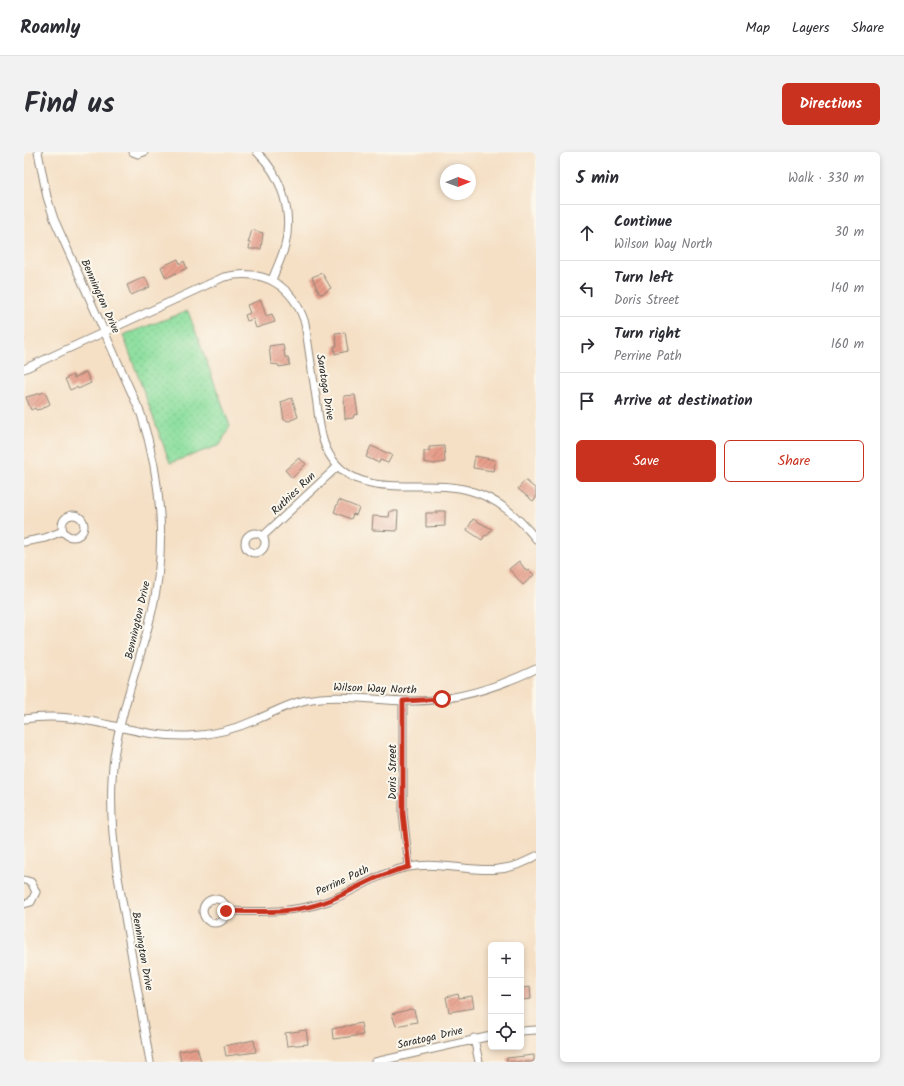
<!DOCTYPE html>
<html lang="en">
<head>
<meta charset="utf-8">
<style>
  body { margin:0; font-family:Kalam,sans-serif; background:#f2f2f3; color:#2b2b33 }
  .controls { position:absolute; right:12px; bottom:12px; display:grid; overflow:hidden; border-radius:6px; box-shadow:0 2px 6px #0003 }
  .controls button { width:36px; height:36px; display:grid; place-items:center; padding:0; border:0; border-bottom:1px solid #e1e1e2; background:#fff; color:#2b2b33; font:20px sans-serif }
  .compass { position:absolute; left:416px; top:12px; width:36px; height:36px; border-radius:50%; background:#fff; box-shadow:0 2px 6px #0003; rotate:89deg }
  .stop { position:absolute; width:12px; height:12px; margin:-9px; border:3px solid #c8321e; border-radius:50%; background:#fff }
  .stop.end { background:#c8321e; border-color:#fff; box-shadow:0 1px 4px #0008 }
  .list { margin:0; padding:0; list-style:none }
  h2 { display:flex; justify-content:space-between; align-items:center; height:52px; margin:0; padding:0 16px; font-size:17px }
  h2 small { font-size:13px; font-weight:400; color:#7c7c81 }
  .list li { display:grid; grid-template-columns:26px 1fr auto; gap:12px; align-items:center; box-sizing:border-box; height:56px; padding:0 16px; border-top:1px solid #e1e1e2 }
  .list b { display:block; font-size:15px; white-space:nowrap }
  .list p { margin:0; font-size:13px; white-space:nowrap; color:#7c7c81 }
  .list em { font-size:13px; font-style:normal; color:#7c7c81 }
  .actions { display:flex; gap:8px; padding:12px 16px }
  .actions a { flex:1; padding:9px 0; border:1px solid #c8321e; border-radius:6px; text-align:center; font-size:14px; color:#c8321e }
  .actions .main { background:#c8321e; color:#fff }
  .icon { flex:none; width:22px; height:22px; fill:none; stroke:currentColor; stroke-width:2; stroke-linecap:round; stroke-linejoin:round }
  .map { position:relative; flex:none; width:512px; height:910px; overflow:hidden; border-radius:6px }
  header { display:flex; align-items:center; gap:24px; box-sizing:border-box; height:56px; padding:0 20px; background:#fff; border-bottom:1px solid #e1e1e2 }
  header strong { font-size:19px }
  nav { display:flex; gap:22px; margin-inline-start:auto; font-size:14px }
  .intro { display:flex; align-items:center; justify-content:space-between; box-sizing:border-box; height:96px; padding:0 24px }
  h1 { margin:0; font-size:28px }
  .button { padding:10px 18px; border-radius:6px; background:#c8321e; color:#fff; font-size:14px; font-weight:700 }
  main { display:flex; gap:24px; padding:0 24px }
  aside { flex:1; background:#fff; border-radius:6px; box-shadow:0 2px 6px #0003 }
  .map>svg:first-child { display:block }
  .park { fill:url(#park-dots); stroke:#5c8565 }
  .building { fill:url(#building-hatch) }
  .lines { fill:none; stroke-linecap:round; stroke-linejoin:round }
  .street-casing { stroke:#908678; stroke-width:9 }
  .street { stroke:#fff; stroke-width:7 }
  .route { stroke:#c8321e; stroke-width:5 }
  .labels { text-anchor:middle; stroke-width:4; stroke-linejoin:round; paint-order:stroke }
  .street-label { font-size:11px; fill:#2b2b2b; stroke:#fbf7ec }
</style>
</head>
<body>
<header>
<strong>Roamly</strong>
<nav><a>Map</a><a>Layers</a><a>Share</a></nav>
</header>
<div class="intro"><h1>Find us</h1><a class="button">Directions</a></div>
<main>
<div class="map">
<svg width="512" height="910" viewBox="0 0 512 910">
  <defs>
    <pattern id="park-dots" width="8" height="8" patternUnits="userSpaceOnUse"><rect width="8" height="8" fill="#8ddf9f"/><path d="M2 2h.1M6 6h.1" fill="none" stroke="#7ac089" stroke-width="1.8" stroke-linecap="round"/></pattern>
    <pattern id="building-hatch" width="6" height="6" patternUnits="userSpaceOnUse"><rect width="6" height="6" fill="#e79f8b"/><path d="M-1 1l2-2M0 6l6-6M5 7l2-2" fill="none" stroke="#bb8272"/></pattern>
  </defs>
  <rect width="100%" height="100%" fill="#fbf7ec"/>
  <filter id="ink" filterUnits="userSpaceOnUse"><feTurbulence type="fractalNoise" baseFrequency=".025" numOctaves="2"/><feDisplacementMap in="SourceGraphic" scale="8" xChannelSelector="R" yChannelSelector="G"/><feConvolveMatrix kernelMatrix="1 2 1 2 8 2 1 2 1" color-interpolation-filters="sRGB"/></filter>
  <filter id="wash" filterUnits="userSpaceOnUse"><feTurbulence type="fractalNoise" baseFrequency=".012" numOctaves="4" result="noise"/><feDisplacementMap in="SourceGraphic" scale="16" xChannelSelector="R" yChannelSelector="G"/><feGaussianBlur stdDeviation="0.9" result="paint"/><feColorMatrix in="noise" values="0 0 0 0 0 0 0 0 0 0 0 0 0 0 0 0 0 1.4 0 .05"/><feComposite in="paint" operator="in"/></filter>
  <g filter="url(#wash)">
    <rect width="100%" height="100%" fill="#f5e0c6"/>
    <path class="park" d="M164 159 206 274 196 293 146 311 99 183Z"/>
    <g id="blocks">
      <path class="building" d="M228 78 239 81 237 97H225L226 91H224Z
        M154 107 156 112 160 109 163 116 142 126 137 115Z
        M298 121 307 136 298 142 295 141 288 125Z
        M121 125 126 135 107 143 103 133Z
        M237 148 242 164 248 162 251 170 232 176 229 167 223 169 221 163 226 161 223 153Z
        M321 180 324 199 311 202 310 194H313L311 181Z
        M259 192 261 205H264L266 213 255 215V213L247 212 245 194Z
        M62 220 67 231 54 237 53 235 46 238 41 227 49 223 50 226Z
        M21 240 26 252 17 257 12 258 11 256 7 258 2 245Z
        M331 243 334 262 330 263 329 266 321 267 320 244Z
        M268 246 274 265 265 269 260 268 257 250Z
        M347 294 368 303 364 311 356 308 355 311 342 305Z
        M420 294 421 310 410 312 400 310V299H405V295Z
        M451 304 471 308 469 319 449 316Z
        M275 306 282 312 268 326 261 318Z
        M501 328 512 337V346L509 349 494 337Z
        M315 348 335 356 332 363 329 362 327 367 310 360Z
        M366 359H374L373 379 348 378 349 364 365 365Z
        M413 359H421V374L402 375V361H413Z
        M449 367 468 377 463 384 461 383 458 388 443 378Z
        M495 409 503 420 505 418 510 423 499 433 485 417Z
        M506 835 507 847 497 848V836Z
        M434 842 435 846 448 844 450 856 425 860 422 845Z
        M387 857 390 858 393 870 372 874 368 862Z
        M337 871 339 883 309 887 308 877Z
        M282 878 284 892 263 894 261 881Z
        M230 888 232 900 202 904 200 894Z
        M173 896 177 909 157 910 155 899Z
        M510 903V910H483V906Z"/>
    </g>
  </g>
  <g filter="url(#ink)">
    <use href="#blocks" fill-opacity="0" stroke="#908678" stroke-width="1"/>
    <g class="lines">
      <defs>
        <path id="street" d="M14 0 23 45 30 67 117 262C134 316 141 370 134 426 126 487 99 544 90 605 85 643 88 682 93 719L126 910
          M109 0 114 2 120 0
          M233 0C258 24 269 60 261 94 258 105 252 117 248 128
          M0 217 200 125C239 116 269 133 281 171 285 198 289 225 293 252 295 267 296 283 302 296 328 354 400 324 447 339 475 347 494 365 512 387
          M38 374a11 11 0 1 1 22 0a11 11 0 1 1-22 0Z
          M221 391a10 10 0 1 1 20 0a10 10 0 1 1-20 0Z
          M239 384 314 314
          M0 390 21 386 39 379
          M379 549V661L385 715
          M0 567C60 557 107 586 164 584 188 583 212 577 234 567 250 560 264 552 282 548 316 541 350 549 384 549 428 550 472 536 512 517
          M0 728 7 730 12 740 7 750 0 752
          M179 759a12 12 0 1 1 24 0a12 12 0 1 1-24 0Z
          M202 759C237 760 271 761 304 749 332 739 355 720 385 715 430 707 468 732 512 704
          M497 879 512 878
          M450 886 455 910
          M351 910 467 884"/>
      </defs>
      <use href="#street" class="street-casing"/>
      <use href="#street" class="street"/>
    </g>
  </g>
  <g class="lines" filter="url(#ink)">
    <path class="route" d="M202 759C238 760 273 762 306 748 335 736 353 722 385 715L379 661V549L418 547"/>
  </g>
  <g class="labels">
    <g class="street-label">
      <text transform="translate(77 144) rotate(66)" y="4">Bennington Drive</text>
      <text transform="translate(302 235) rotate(81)" y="4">Saratoga Drive</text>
      <text transform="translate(269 341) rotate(-44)" y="4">Ruthies Run</text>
      <text transform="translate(113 468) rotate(-77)" y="4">Bennington Drive</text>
      <text transform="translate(351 536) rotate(2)" y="4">Wilson Way North</text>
      <text transform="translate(368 620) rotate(-90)" y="4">Doris Street</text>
      <text transform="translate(318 728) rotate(-25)" y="4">Perrine Path</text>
      <text transform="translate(119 799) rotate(80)" y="4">Bennington Drive</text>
      <text transform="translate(406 885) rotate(-13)" y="4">Saratoga Drive</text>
    </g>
  </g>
</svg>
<div class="controls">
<button>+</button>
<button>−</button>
<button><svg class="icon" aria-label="locate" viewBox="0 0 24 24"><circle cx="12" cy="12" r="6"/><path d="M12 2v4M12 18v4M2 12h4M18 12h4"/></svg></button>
</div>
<svg class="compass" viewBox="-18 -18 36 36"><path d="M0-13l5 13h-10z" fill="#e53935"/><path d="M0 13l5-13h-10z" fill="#7c7c81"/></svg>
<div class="stop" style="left:418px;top:547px"></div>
<div class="stop end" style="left:202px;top:759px"></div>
</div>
<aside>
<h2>5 min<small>Walk · 330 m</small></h2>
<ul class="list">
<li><svg class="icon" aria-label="ahead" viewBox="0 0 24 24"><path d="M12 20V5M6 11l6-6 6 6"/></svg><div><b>Continue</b><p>Wilson Way North</p></div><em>30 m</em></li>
<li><svg class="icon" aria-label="left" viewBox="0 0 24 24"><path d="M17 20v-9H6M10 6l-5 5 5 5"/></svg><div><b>Turn left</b><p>Doris Street</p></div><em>140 m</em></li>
<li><svg class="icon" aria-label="right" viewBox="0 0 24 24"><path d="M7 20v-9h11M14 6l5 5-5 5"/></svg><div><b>Turn right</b><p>Perrine Path</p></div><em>160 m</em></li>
<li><svg class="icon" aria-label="arrive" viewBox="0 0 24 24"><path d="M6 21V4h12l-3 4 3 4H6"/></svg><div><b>Arrive at destination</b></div></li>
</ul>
<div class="actions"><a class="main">Save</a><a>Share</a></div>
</aside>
</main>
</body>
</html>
